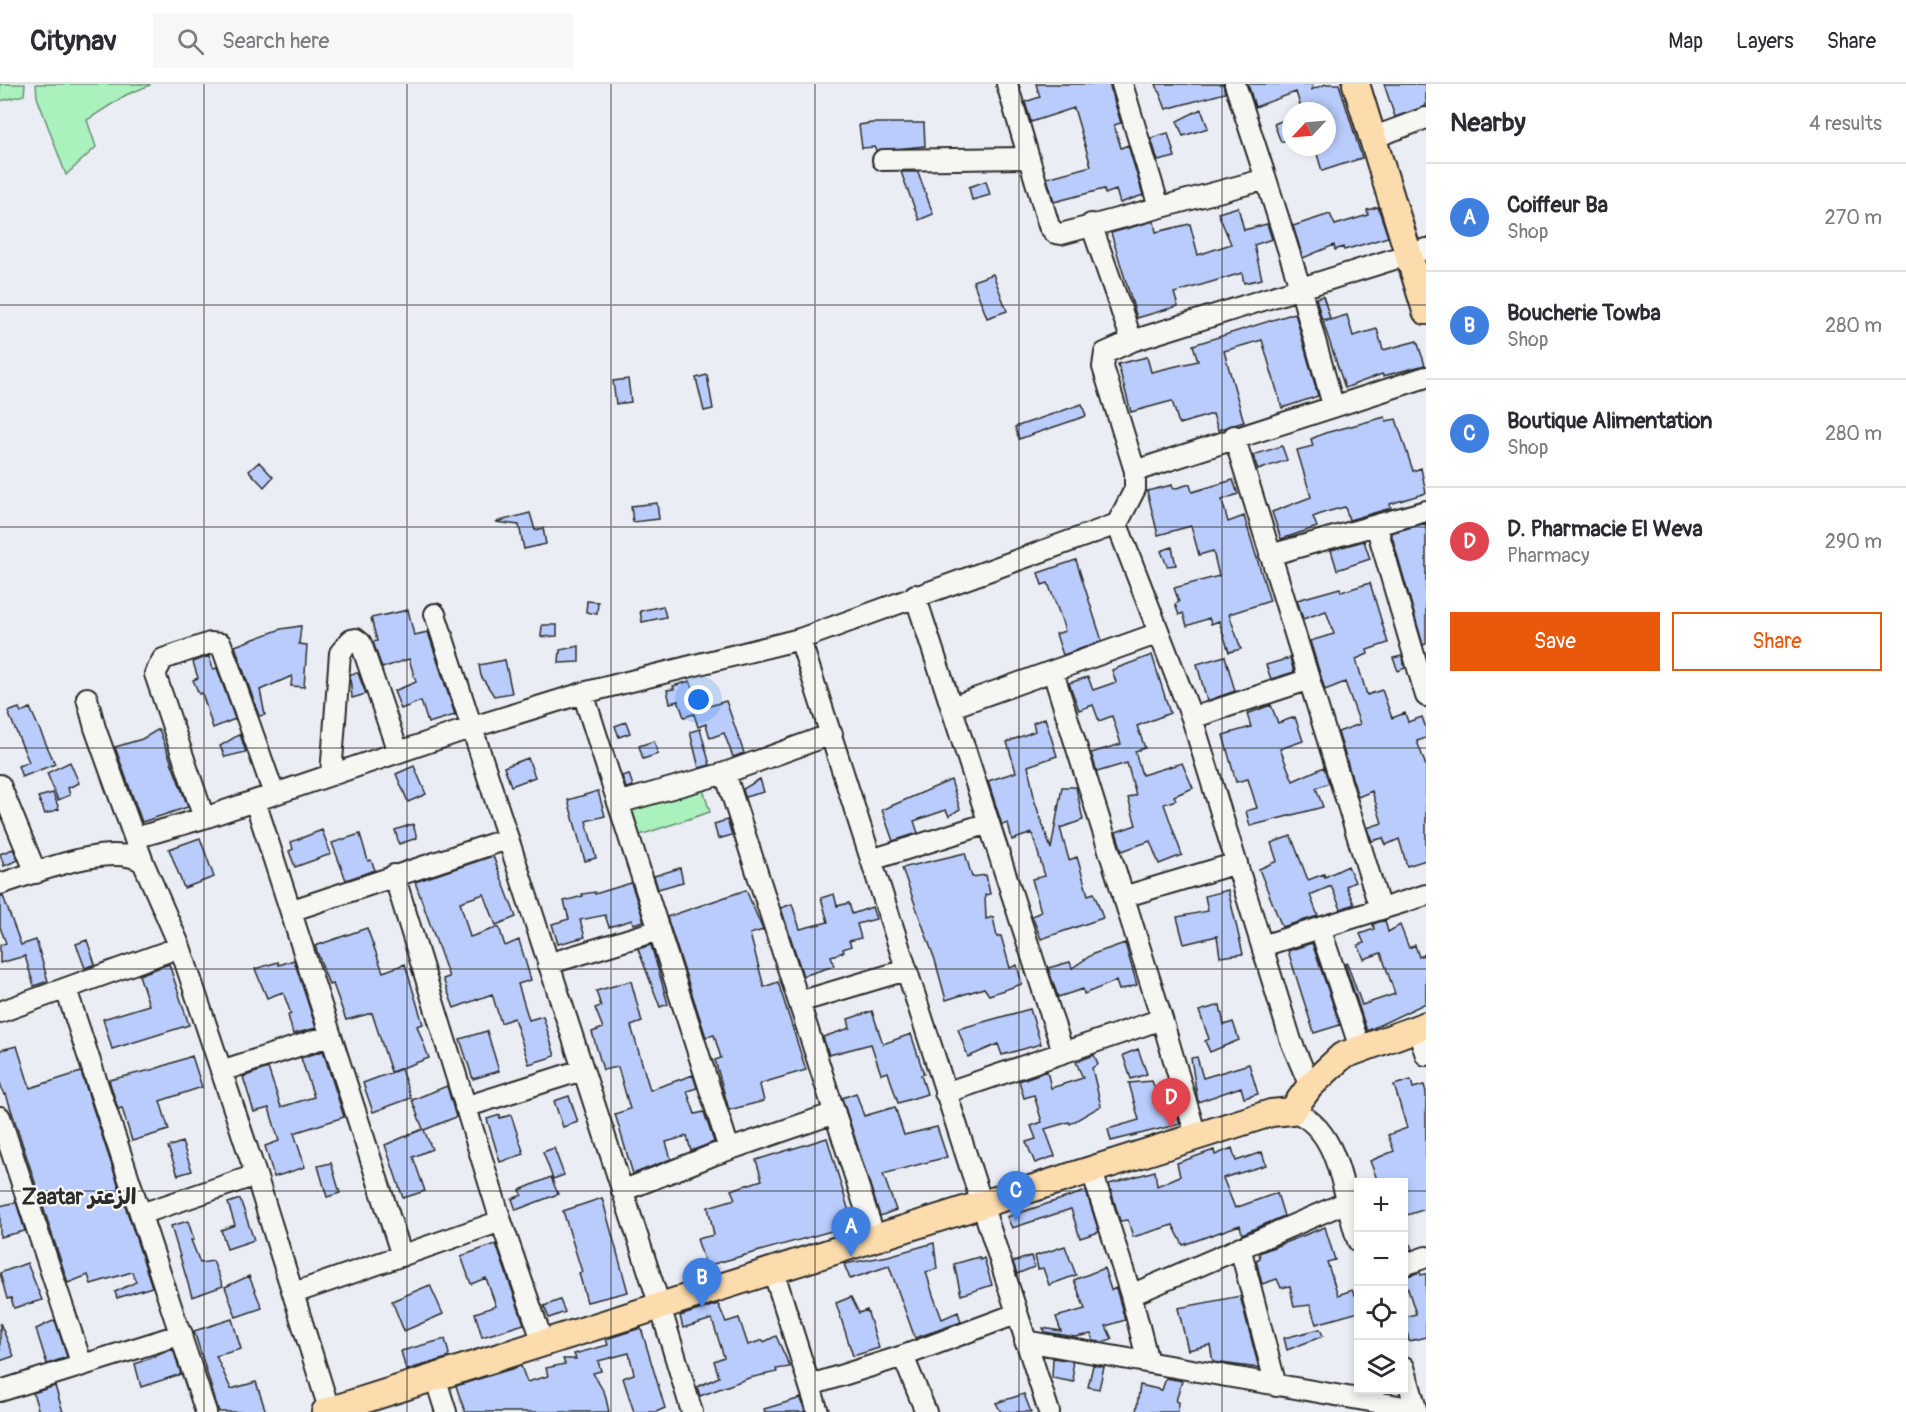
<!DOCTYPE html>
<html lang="en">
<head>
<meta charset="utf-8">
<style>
  body { margin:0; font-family:Pangolin,"Playpen Sans Arabic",sans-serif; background:#f7f7f7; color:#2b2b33 }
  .controls { position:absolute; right:18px; bottom:18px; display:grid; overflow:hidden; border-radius:0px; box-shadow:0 3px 9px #0003 }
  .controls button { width:54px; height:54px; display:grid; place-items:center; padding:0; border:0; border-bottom:2px solid #e1e1e2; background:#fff; color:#2b2b33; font:30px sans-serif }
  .compass { position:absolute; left:1282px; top:18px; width:54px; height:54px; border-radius:50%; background:#fff; box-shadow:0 3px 9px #0003; rotate:244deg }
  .you { position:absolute; left:699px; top:616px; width:21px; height:21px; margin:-15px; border:4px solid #fff; border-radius:50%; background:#1a73e8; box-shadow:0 0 0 9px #1a73e833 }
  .badge { display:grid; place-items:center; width:39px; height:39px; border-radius:50%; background:#ea580c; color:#fff; font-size:20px; font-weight:700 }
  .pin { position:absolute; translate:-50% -50px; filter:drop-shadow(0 2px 3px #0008) }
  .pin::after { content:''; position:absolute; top:32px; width:21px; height:18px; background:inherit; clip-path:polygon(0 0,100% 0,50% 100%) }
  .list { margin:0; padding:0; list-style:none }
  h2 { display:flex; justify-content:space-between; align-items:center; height:78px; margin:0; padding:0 24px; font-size:26px }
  h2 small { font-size:20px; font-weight:400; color:#7c7c81 }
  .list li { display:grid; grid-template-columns:39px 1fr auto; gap:18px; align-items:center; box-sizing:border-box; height:108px; padding:0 24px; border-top:2px solid #e1e1e2 }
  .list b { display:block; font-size:22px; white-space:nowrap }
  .list p { margin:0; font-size:20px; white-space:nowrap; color:#7c7c81 }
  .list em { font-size:20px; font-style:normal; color:#7c7c81 }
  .actions { display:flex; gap:12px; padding:18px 24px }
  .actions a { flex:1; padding:14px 0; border:2px solid #ea580c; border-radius:0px; text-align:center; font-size:21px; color:#ea580c }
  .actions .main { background:#ea580c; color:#fff }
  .icon { flex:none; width:33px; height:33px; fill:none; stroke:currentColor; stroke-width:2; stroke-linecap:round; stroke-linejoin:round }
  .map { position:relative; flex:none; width:1426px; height:1328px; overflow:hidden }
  header { display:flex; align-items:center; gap:36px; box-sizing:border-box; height:84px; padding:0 30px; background:#fff; border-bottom:2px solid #e1e1e2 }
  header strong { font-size:28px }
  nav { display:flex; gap:33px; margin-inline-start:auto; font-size:21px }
  .search { width:420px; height:54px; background:#f7f7f7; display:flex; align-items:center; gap:15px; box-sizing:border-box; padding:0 21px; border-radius:0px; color:#7c7c81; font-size:22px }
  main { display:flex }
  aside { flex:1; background:#fff }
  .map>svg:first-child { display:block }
  .green { fill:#aaf1be; stroke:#6a8e74; stroke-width:1.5 }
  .building { fill:#b9ccfc; stroke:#2b2b2b; stroke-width:1.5 }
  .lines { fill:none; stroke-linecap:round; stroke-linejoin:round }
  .minor-casing { stroke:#2b2b2b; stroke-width:24 }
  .major-casing { stroke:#2b2b2b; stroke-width:30 }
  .minor { stroke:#f6f6f2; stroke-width:20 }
  .major { stroke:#fcdcac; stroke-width:26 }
  .grid { fill:none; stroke:#2b2b2b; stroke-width:1.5; stroke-opacity:0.55 }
  .labels { text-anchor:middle; stroke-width:4.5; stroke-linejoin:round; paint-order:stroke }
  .district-label { font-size:22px; font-weight:bold; fill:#2b2b2b; stroke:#f6f6f2 }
</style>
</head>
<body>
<header>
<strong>Citynav</strong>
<div class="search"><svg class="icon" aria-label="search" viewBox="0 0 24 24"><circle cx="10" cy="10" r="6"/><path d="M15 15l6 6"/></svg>Search here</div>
<nav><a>Map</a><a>Layers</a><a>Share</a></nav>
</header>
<main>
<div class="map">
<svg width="1426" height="1328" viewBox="0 0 1426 1328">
  <rect width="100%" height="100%" fill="#eaeef4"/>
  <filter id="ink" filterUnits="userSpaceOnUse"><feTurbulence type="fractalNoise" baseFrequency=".0167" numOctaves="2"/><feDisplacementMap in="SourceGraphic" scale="12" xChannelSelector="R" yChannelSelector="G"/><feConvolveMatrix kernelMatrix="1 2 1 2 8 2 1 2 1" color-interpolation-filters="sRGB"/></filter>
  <g filter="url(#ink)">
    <path class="green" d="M0 0H25L24 11 0 17Z
      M36 0H149L150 1 126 11 87 36 96 63 66 91 37 13Z
      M702 702 710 728 640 751 632 725Z"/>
    <path class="building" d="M1036 0H1109L1121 39 1114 41 1121 64 1128 61 1143 111 1120 119 1116 106 1105 110 1104 105 1054 118 1047 94 1091 82 1074 24 1031 38 1025 18 1040 13Z
      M1156 0H1223L1225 9 1166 25Z
      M1248 0H1313L1311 6 1326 0H1339L1362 74 1322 87 1315 63H1327V27H1302L1296 8 1255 23Z
      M1384 0H1426V22L1395 33Z
      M1201 25 1208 44 1183 52 1177 37Z
      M1291 33V54L1281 58 1274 40Z
      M872 39H924L925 62 876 67 875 63 862 64 859 41Z
      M1168 49 1175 73 1158 77 1151 54Z
      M901 88H918L933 130 919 136Z
      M986 97 990 111 972 116 969 103Z
      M1238 123 1244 146 1267 140 1272 155 1254 161 1262 195 1244 199 1242 189 1174 209 1178 222 1137 234 1111 149 1154 137 1156 148 1190 140 1198 171 1231 160 1218 129Z
      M1378 123 1388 153 1344 166 1343 163 1335 166 1334 161 1303 174 1293 142 1330 130 1335 141 1368 131 1367 126Z
      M993 190 1007 227 987 234 973 197Z
      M1323 212 1330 234 1322 236 1316 214Z
      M1295 229 1318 312 1282 324 1262 256 1224 267 1244 338 1218 346 1213 330 1179 340 1172 317 1131 328 1118 280 1147 273 1151 288 1198 277 1193 261Z
      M1347 231 1353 252 1377 245 1383 266 1417 257 1425 281 1383 292 1382 290 1345 304 1323 238Z
      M707 291 713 325 704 327 696 294Z
      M628 295 631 318 616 320 613 297Z
      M1082 320 1086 332 1019 355 1015 343Z
      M1385 333 1386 337 1396 335 1413 387 1421 384 1426 409 1390 420 1391 424 1349 436 1345 423 1326 428 1313 433 1317 443 1281 455 1272 428 1311 413 1297 366 1313 362 1311 355 1325 349Z
      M1282 362 1287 376 1258 386 1253 371Z
      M259 378 273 393 264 403 249 387Z
      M1233 396 1238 410 1222 416 1228 438 1244 432 1270 517 1229 530 1241 565 1229 568 1219 537 1211 540 1209 534 1187 542 1183 529 1179 531 1175 520 1179 518 1174 504 1219 492 1213 467 1199 471 1191 442 1158 451 1147 407 1172 401 1173 405 1190 400 1192 408Z
      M657 419 659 435 633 438 631 422Z
      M530 429 535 446 543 444 546 460 524 465 519 441 496 438Z
      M1426 439V560L1423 561 1391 449Z
      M1364 457 1370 475 1337 486 1331 466Z
      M1172 463 1176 481 1167 482 1161 467Z
      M1076 476 1102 557 1063 571 1056 550 1065 547 1061 534 1048 499 1042 501 1038 489Z
      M1370 499 1388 559 1367 566 1368 570 1356 575 1367 611 1382 606 1392 634 1405 629 1408 638 1422 633 1426 644V654L1417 657 1426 682V776L1407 782 1399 755 1386 761 1383 754 1372 757 1367 744 1382 739 1372 707 1358 713 1338 648 1360 640 1345 598 1325 606 1310 557 1334 550 1326 527 1303 535 1297 516 1340 504 1341 508Z
      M587 517 598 518 597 530 586 528Z
      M663 522 666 533 642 538 640 527Z
      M408 526 414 551 428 548 455 631 428 639 421 617 401 625 394 607 416 598 409 575 382 584 373 558 377 557 371 534Z
      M542 541H557V552L541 553Z
      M301 542 299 560 307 561 304 603 291 602 292 592 260 606 265 631 259 632 235 562 281 545Z
      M579 562V578L559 579 560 566Z
      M1152 571 1170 629 1137 642 1145 664 1135 667 1142 691 1182 679 1193 704 1174 712 1176 716 1164 720 1182 771 1159 780 1150 757 1122 767 1116 748 1136 741 1128 714 1136 711 1127 679 1097 688 1091 669 1121 660 1112 632 1099 637 1093 621 1079 626 1069 599 1088 593 1093 606 1116 598 1112 586Z
      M209 572 213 585 217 584 235 635 213 644 202 609 199 610 193 596 198 594 193 578Z
      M1225 572 1235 607 1207 617 1197 580Z
      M1402 572 1405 584 1398 587 1393 574Z
      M1290 574 1294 588 1271 595 1266 581Z
      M505 576 512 609 494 612 481 592 479 581Z
      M358 589 366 610 352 614 350 590Z
      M690 597 700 625 726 617 744 669 733 673 724 649 710 654 706 640 698 643 694 630 684 633 678 617 670 619 667 606 674 605 673 602Z
      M1271 621 1278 639 1295 633 1303 657 1280 665 1293 697 1324 683 1329 699 1316 704 1323 723 1250 742 1246 727 1257 724 1248 695 1236 698 1223 651 1251 643 1247 630Z
      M19 624 21 628 30 624 55 680 22 693 18 682 29 678 8 628Z
      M1045 634 1057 672 1028 682 1035 718 1051 765 1062 703H1076L1083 736 1060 744 1069 776 1077 773 1088 811 1094 809 1103 834 1041 855 1032 832 1041 828 1032 795 1045 792 1032 749 1012 756 1008 739 1002 741 988 697 1016 688 1007 658 1035 647 1033 639Z
      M626 638 630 649 619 653 615 642Z
      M159 645 188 723 142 738 115 663 142 655Z
      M700 645 710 681 699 684 690 648Z
      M240 650 246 668 225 673 220 662Z
      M654 657 658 670 643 675 639 662Z
      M528 674 535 693 511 702 504 683Z
      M70 678 79 699 68 704 70 711 58 716 47 689Z
      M414 682 426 710 408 718 396 690Z
      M629 690 633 702 626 704 622 692Z
      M760 695 764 708 745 713 743 705Z
      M951 696 960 725 949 732 946 726 914 737 918 749 893 757 882 726Z
      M598 707 605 732 586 737 596 774 585 777 568 716Z
      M53 709 59 725 45 730 38 713Z
      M727 736 732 751 718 755 714 740Z
      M413 740 417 754 399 760 395 746Z
      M322 746 331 770 295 783 289 767 293 765 291 758Z
      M360 750 368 777 371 776 375 786 346 796 332 759Z
      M1291 752 1308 796 1324 790 1325 793 1348 782 1355 798 1346 802 1354 820 1341 825 1331 802 1310 811 1318 832 1282 843 1259 785 1277 777 1271 759Z
      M200 754 214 793 184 804 169 765Z
      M13 765 18 776 4 782 0 770Z
      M965 769 972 793 986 791 990 810 985 811 986 835 993 833 997 853 1001 852 1010 884 1017 881 1022 900 989 911 984 904 946 916 935 876 902 784Z
      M493 772 516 833 496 841 484 810 460 818 470 853 499 843 505 862 519 856 531 896 518 900 529 936 543 932 555 972 529 980 514 934 501 939 492 910 454 924 443 895 449 893 415 798Z
      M680 784 683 798 658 805 654 792Z
      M631 799 644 837 633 840 632 836 609 843 605 831 580 836 585 853 558 860 552 840 569 835 564 817 583 812 582 810 595 808V810Z
      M746 806 763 846 750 850 764 903 778 898 806 986 762 999 760 1001 764 1017 729 1026 715 976 721 974 714 951 706 953 667 833Z
      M1228 806 1243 870 1220 873 1217 852 1184 860 1177 833 1208 827 1205 812Z
      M834 810 837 822 849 819 852 830 872 823 876 835 857 840 861 854 849 857 851 862 843 865 844 868 831 872 834 882 803 892 781 824 792 820 800 845 828 838 821 814Z
      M3 812 21 861 36 856 48 897 34 902 25 872 0 879V861L6 859 0 843V812Z
      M1385 836 1388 848 1400 841 1409 864 1415 861 1419 873 1426 870V919L1367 947 1345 880 1347 879 1362 921 1395 910 1381 869 1364 875 1358 861 1364 859 1360 850 1374 845 1373 840Z
      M367 844 383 888 405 880 423 940 417 942 429 974 391 988 372 929 346 936 333 900 329 901 315 862Z
      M87 856 95 880 85 884 76 860Z
      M1125 859 1137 901 1119 906 1116 897 1084 910 1083 905 1058 913 1048 884 1070 878 1072 884 1093 870Z
      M1312 859 1340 941 1314 949 1288 867Z
      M651 861 668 920 660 923 638 865Z
      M294 876 316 944 293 950 288 931 291 930 283 908 267 914 255 885 278 878 279 881Z
      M169 880 189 941 112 965 103 935 149 921 139 891Z
      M631 897 642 938 631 942 650 1006 693 991 697 1004 687 1007 695 1030 704 1028 714 1058 691 1067 687 1052 666 1058 671 1075 633 1090 615 1030 630 1025 618 983 603 986 592 948 603 944 595 924 601 922 596 907Z
      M1220 921 1224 941 1233 938 1239 956 1210 968 1205 957 1209 955 1199 927Z
      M1030 925 1041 960 1002 971 998 960 968 973 958 945Z
      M872 927 883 960 911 950 924 990 921 991 927 1010 898 1019 888 988 881 990 871 960 829 971 823 953 850 944 848 935Z
      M487 947 499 987 473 995 460 955Z
      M17 962 30 1004 81 988 152 1203 117 1214 115 1208 136 1198 132 1188 91 1200 88 1191 68 1199 6 1010 4 1011 0 999V966Z
      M1138 965 1147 990 1131 995 1123 971Z
      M323 967 344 1033 294 1049 305 1083 274 1093 265 1062 279 1057 269 1024 254 1028 243 993 268 984 281 1023 314 1013 301 974Z
      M1094 971 1098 980 1092 984 1101 1022 1070 1040 1069 1038 1045 1045 1055 1072 1035 1079 1026 1058 1036 1055 1031 1042 1042 1038 1034 1011 1024 1014 1019 997 1047 987 1051 1004 1083 994 1076 978Z
      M192 972 202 1003 160 1017 169 1046 132 1057 122 1024 118 1025 109 996 155 985Z
      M1197 973 1203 994 1249 980 1258 1010 1244 1014 1241 1003 1198 1018 1191 974Z
      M401 985 411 1014 373 1028 363 999Z
      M1411 996 1413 1004 1424 1001 1426 1008V1125L1404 1132V1098H1378L1370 1077 1394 1067 1388 1051 1407 1044 1394 1001Z
      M1152 997 1158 1012 1171 1009 1180 1040 1111 1057 1108 1045 1139 1036 1129 999Z
      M447 1002 456 1033 424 1046 432 1065 413 1073 425 1107 403 1114 385 1061 423 1045 412 1016Z
      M856 1009 864 1032 895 1023 904 1051 937 1043 947 1073 883 1090 896 1126 880 1132 842 1014Z
      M569 1012 578 1038 563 1043 554 1017Z
      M500 1031V1034L511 1031 524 1070 500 1078 487 1035Z
      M827 1054 853 1141 706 1182 697 1155 714 1151 708 1123 735 1115 731 1106 762 1096 756 1076Z
      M182 1058 192 1087 178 1091 168 1063Z
      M554 1064 564 1091 553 1095 543 1068Z
      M1232 1064 1236 1077 1262 1068 1266 1081 1223 1094 1235 1124 1277 1109 1284 1132 1242 1150 1240 1141 1183 1161 1173 1141 1133 1153 1128 1136 1120 1137 1109 1100 1155 1087 1157 1102 1180 1092 1177 1079 1214 1066 1215 1071Z
      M331 1079 340 1109 327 1113 318 1082Z
      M551 1093 558 1110 516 1126 512 1115 522 1111 520 1106Z
      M1086 1107 1099 1148 1080 1154 1071 1125 1012 1144 1007 1133Z
      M602 1114 628 1208 587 1218 579 1189 582 1188 563 1127Z
      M240 1115 254 1156 227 1165 221 1146 235 1141 228 1119Z
      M16 1118 25 1147 0 1153V1122Z
      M188 1137 194 1156H191L200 1179 213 1177 223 1202 192 1213 171 1142Z
      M1325 1143 1335 1176 1327 1178 1338 1211 1352 1206 1354 1211 1359 1209V1228L1316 1240 1310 1221 1294 1223 1290 1202 1281 1204 1277 1195 1262 1200 1256 1176 1260 1174 1259 1169Z
      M1405 1145 1412 1165 1404 1168V1146Z
      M934 1159 937 1185 926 1188 933 1211 942 1235 958 1228 961 1238 915 1254 889 1182 850 1195 844 1180 888 1172Z
      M496 1160 524 1240 482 1253 475 1229 496 1222 486 1194 471 1200 461 1172Z
      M1065 1162 1076 1191 1049 1201 1043 1184 1038 1185 1035 1172Z
      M1031 1172 1034 1183 1017 1190 1013 1178Z
      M979 1173 980 1176 984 1174 992 1201 961 1211 954 1180Z
      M27 1179 42 1216 14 1224 11 1214 7 1215 0 1189Z
      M1104 1184 1111 1206 1116 1204 1125 1236 1106 1242 1112 1255 1102 1258 1093 1257 1091 1250 1075 1253 1045 1248 1043 1244 1061 1247 1056 1233 1085 1225 1074 1196Z
      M1420 1188 1421 1191 1426 1190V1253L1409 1257 1404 1233 1416 1230 1404 1193Z
      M249 1192 262 1224 236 1233 225 1203Z
      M430 1201 443 1230 404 1247 392 1217Z
      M1240 1212 1259 1284 1213 1278 1210 1261 1188 1266 1178 1224Z
      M851 1213 859 1229 867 1226 879 1264 853 1272 836 1219Z
      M560 1216 565 1228 549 1234 544 1222Z
      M718 1220 726 1238 739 1234 748 1261 763 1256 764 1258 776 1252 790 1283 776 1285 777 1288 749 1294 700 1312 697 1303 719 1293 714 1277 724 1273 712 1235 683 1244 680 1232Z
      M232 1235 241 1265 216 1272 231 1305 256 1298 266 1328H219L218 1325 194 1247Z
      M55 1236 67 1273 47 1280 36 1245Z
      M0 1239 14 1272 0 1277Z
      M641 1244 665 1324 656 1328H634L623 1294 634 1290 629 1269 598 1277 601 1287 593 1289 605 1310 609 1328H465L456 1302 521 1282 527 1298 548 1292 546 1284 565 1280 563 1275H576L574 1270 608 1261 606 1255Z
      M1320 1245 1323 1252 1287 1266 1284 1254Z
      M445 1255 449 1270 447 1274 406 1286 401 1267Z
      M173 1265 181 1290 141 1303 135 1280Z
      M1053 1274 1072 1277 1074 1298 1052 1294Z
      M1093 1281 1104 1283 1099 1305 1088 1303Z
      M1166 1294 1182 1297 1176 1317 1179 1318 1178 1328H1136L1140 1301 1162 1306Z
      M55 1302 63 1328H39L33 1309Z
      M1024 1310 1031 1328H1001L996 1319Z
      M801 1314 805 1328H765L764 1325Z"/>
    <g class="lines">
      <defs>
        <path id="minor" d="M1007 0 1049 142 1055 149 1061 150 1266 95 1300 203 1333 321
          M1122 0 1159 123
          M1235 0 1266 95
          M1372 54 1426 34
          M883 76 1029 74
          M1091 140 1132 257
          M1234 352 1380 825
          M1135 387 1426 293
          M1117 440 1192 634 1291 957 1310 1002
          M1376 441 1426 612
          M1270 471 1426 427
          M915 511 1063 968
          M435 530 660 1222 692 1328
          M800 555 1049 1328
          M1053 588 1162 935 1196 1052
          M583 609 729 1065
          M87 614 95 644 143 778 180 863 256 1091 330 1328
          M952 623 1159 549
          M1192 634 1310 595
          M725 689 875 1154
          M331 691 340 569 351 556 356 555 361 559 398 668
          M0 701 36 789
          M255 717 402 1172
          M618 719 725 689 832 650
          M204 734 155 590 163 575 210 559 221 560 274 710
          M135 754 204 734 470 644 583 609 800 555 1117 440 1135 405V387L1103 283 1105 269 1132 257 1426 165
          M871 776 989 739
          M394 791 501 1137 543 1259
          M0 800C35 789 112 757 143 778
          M1123 813 1237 779
          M293 826 507 755
          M1320 844 1360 964
          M1262 862 1426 811
          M548 880 659 846
          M66 905 206 1328
          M799 918 906 886
          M0 928 180 863
          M1417 944 1426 971
          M221 987 329 952
          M945 1009 1162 935
          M465 1023 582 986
          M1292 1027C1342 1044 1342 1114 1358 1157
          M0 1033 82 1281
          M1091 1084 1131 1211 1148 1278
          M622 1107 713 1071 835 1029
          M141 1130 256 1091
          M1240 1163 1276 1302
          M1404 1181 1426 1173
          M773 1186 818 1328
          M294 1209 501 1137
          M1131 1211 1347 1118
          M1025 1257 1416 1325
          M903 1272 926 1328
          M1404 1283 1417 1328
          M435 1293 446 1328
          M811 1301 903 1272 1016 1230
          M0 1307 182 1250"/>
        <path id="major" d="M1356 0 1426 227
          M325 1328 1271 1029 1292 1027 1310 1002 1342 972 1426 941"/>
      </defs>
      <use href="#minor" class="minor-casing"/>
      <use href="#major" class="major-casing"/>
      <use href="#minor" class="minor"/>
      <use href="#major" class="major"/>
    </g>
  </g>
  <path class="grid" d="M204 0V1328M407 0V1328M611 0V1328M815 0V1328M1019 0V1328M1222 0V1328M0 221H1426M0 443H1426M0 664H1426M0 885H1426M0 1107H1358M1404 1107H1426"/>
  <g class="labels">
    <g class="district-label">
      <text x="79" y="1120">Zaatar الزعتر</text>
    </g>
  </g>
</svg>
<div class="controls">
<button>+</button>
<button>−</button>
<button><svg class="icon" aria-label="locate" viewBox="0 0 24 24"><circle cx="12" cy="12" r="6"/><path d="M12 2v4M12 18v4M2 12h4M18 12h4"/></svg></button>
<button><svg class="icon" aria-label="layers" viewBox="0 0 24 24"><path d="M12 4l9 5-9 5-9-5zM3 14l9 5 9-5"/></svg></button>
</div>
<svg class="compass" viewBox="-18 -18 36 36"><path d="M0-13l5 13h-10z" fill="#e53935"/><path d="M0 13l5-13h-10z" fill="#7c7c81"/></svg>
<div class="you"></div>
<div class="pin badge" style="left:851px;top:1173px;background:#3f7fe0">A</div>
<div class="pin badge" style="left:702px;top:1224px;background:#3f7fe0">B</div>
<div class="pin badge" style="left:1016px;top:1137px;background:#3f7fe0">C</div>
<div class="pin badge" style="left:1171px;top:1044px;background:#e0444e">D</div>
</div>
<aside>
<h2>Nearby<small>4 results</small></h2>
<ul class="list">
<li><span class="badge" style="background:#3f7fe0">A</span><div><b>Coiffeur Ba</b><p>Shop</p></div><em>270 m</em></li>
<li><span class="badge" style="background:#3f7fe0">B</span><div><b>Boucherie Towba</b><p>Shop</p></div><em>280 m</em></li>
<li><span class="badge" style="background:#3f7fe0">C</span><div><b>Boutique Alimentation</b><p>Shop</p></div><em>280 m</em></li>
<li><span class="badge" style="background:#e0444e">D</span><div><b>D. Pharmacie El Weva</b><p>Pharmacy</p></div><em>290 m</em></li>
</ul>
<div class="actions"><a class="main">Save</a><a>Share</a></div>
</aside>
</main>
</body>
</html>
